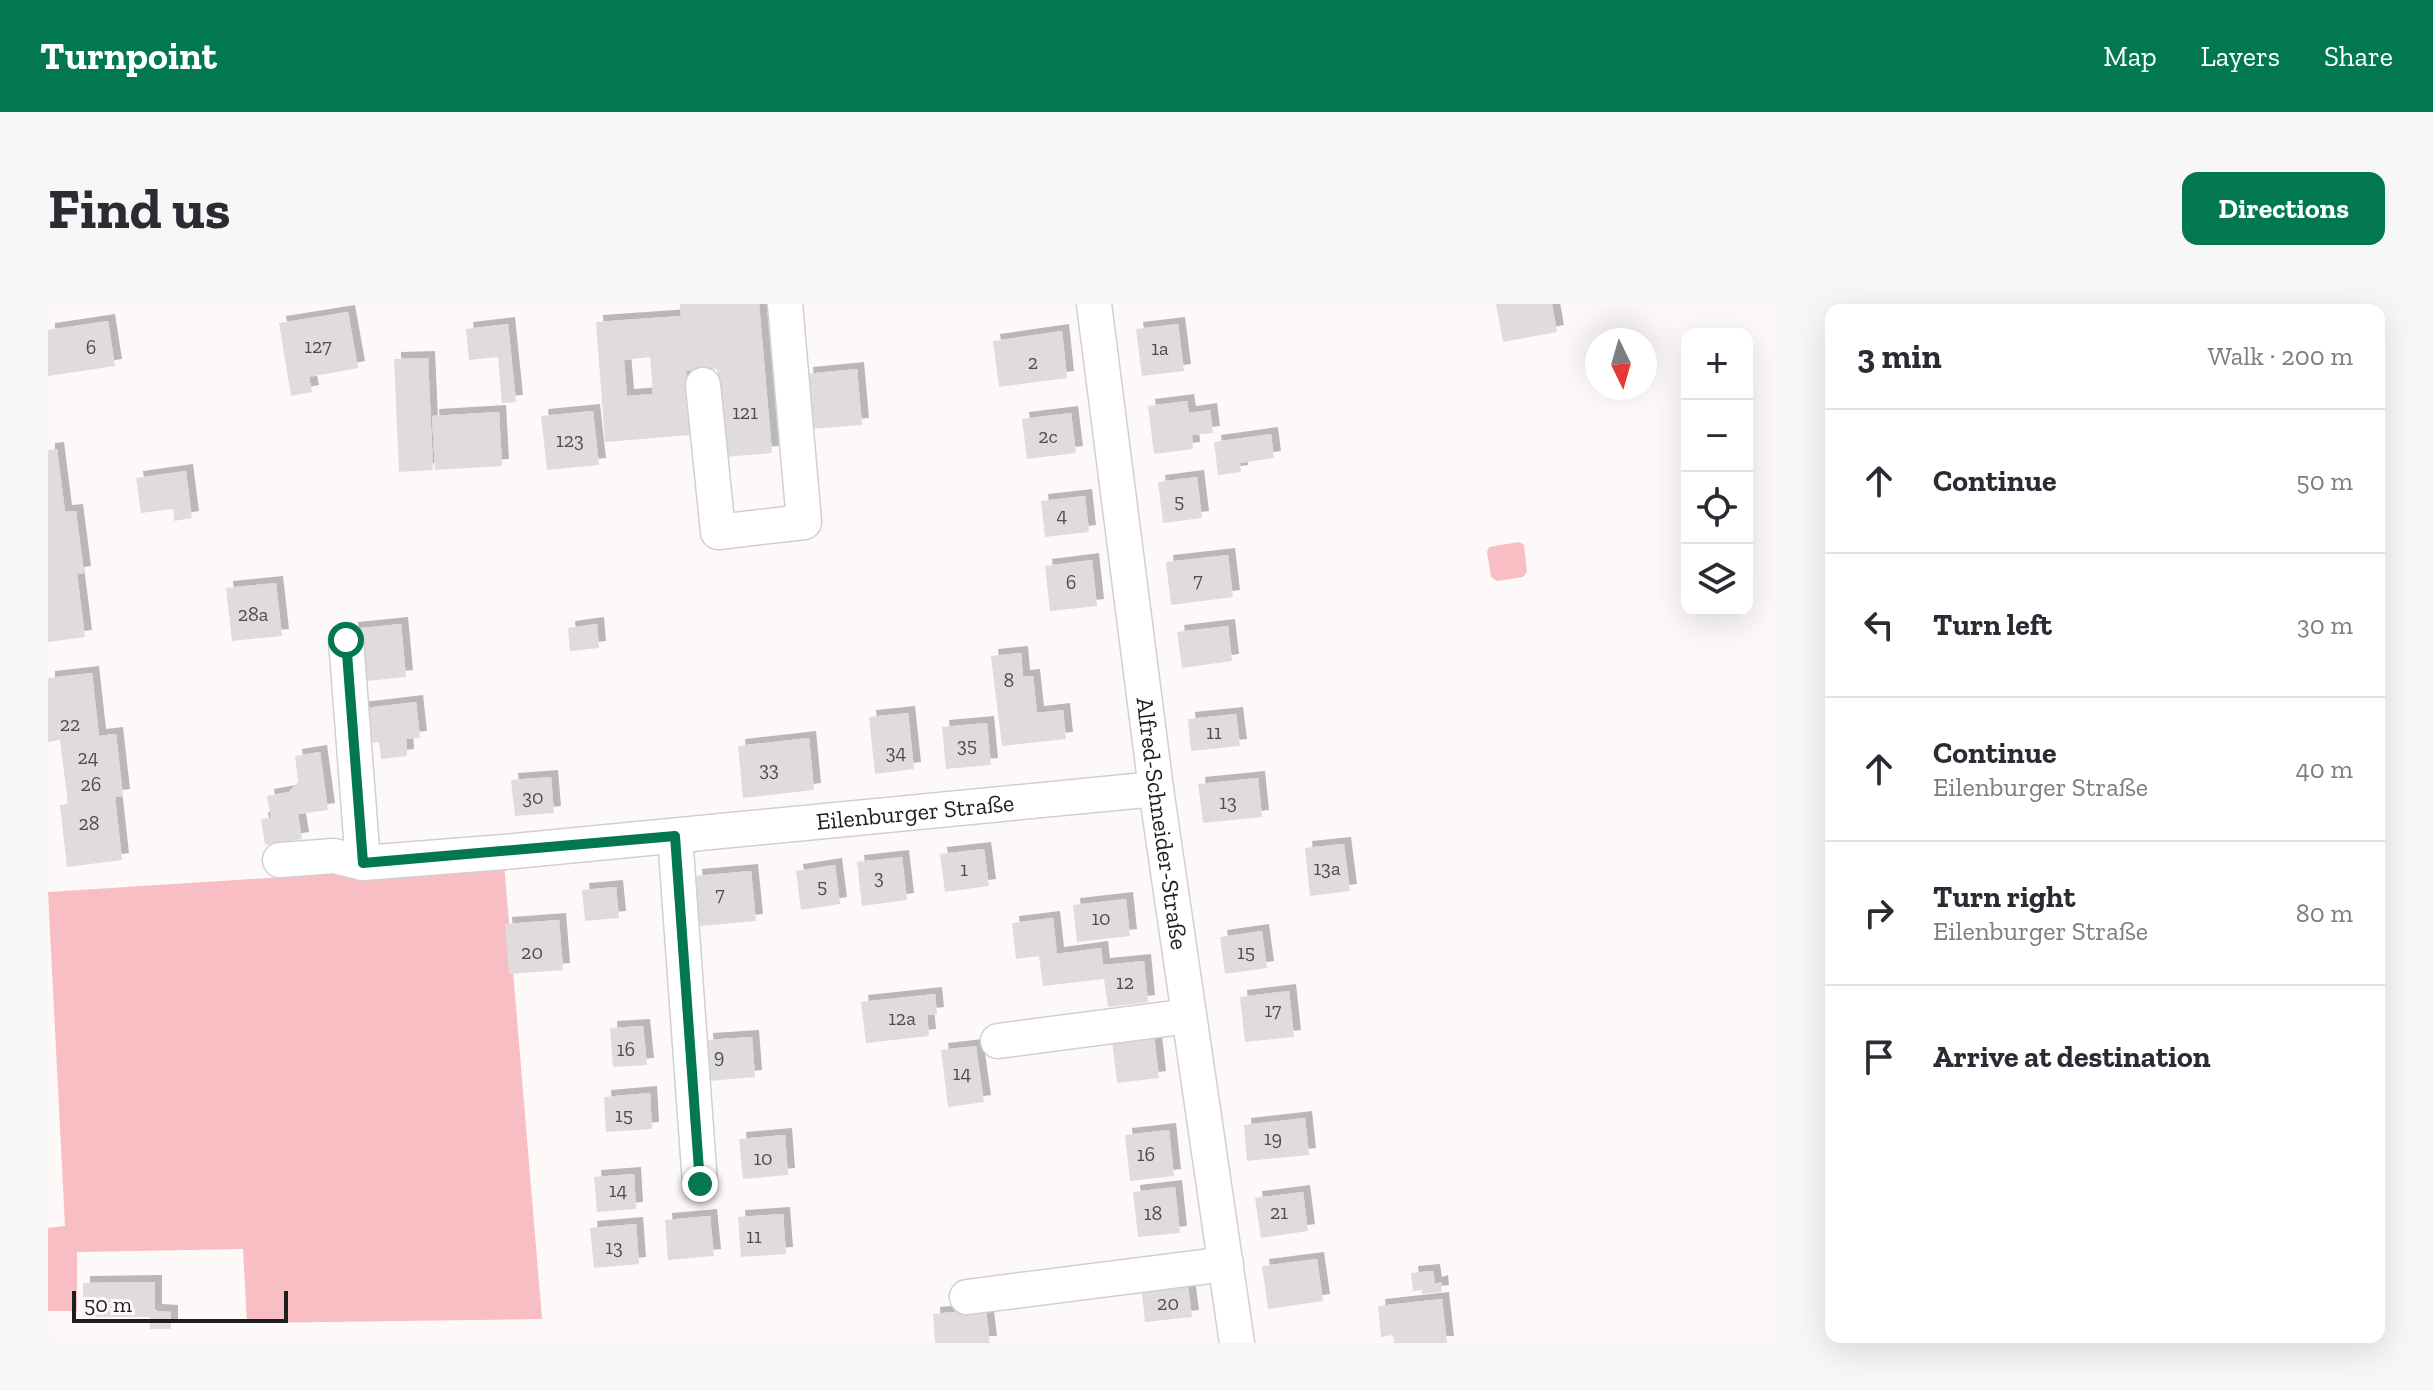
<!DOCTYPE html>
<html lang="en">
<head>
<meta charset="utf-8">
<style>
  body { margin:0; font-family:"Zilla Slab",serif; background:#f7f7f7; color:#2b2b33 }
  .controls { position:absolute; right:24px; top:24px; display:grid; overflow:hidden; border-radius:16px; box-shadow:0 8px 32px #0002 }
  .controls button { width:72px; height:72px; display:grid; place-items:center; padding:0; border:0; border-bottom:2px solid #e1e1e2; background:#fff; color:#2b2b33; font:40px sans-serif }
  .compass { position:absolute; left:1537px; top:24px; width:72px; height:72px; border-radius:50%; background:#fff; box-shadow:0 8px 32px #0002; rotate:175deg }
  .scale { position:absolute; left:24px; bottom:20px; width:216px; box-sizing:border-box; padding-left:8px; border:4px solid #1f1e1e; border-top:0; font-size:22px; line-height:28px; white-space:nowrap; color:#1f1e1e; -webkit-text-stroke:6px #fef9f9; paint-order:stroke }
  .stop { position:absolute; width:24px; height:24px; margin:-18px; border:6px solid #017752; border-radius:50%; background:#fff }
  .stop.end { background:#017752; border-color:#fff; box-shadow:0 2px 8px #0008 }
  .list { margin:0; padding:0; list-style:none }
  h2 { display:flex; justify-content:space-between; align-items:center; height:104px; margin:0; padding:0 32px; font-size:34px }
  h2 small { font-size:26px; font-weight:400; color:#7c7c81 }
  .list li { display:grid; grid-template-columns:52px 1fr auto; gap:24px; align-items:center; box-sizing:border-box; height:144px; padding:0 32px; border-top:2px solid #e1e1e2 }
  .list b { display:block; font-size:30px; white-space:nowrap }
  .list p { margin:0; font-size:26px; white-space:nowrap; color:#7c7c81 }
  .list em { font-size:26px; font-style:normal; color:#7c7c81 }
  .icon { flex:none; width:44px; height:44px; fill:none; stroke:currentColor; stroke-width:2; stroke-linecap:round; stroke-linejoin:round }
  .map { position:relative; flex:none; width:1729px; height:1039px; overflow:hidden; border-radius:16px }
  header { display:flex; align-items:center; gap:48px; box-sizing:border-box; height:112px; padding:0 40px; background:#017752; color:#fff }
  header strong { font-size:38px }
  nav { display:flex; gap:44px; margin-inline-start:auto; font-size:28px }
  .intro { display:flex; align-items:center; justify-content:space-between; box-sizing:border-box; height:192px; padding:0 48px }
  h1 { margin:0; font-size:56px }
  .button { padding:20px 36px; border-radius:16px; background:#017752; color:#fff; font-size:28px; font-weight:700 }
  main { display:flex; gap:48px; padding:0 48px }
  aside { flex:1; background:#fff; border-radius:16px; box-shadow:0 8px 32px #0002 }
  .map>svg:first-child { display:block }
  .green { fill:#f9bec3 }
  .building { fill:#e0dcdc; fill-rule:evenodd; filter:url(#shadow) }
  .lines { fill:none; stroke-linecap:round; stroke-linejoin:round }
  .minor-casing { stroke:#d4cfcf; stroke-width:37 }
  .minor { stroke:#fff; stroke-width:34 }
  .route { stroke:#017752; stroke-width:10 }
  .labels { text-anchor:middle; stroke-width:6; stroke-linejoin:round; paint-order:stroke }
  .number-label { font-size:20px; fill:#4f4e4e }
  .street-label { font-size:24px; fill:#1f1e1e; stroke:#fef9f9 }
</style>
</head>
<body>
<header>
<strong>Turnpoint</strong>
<nav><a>Map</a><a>Layers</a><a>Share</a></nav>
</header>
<div class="intro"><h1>Find us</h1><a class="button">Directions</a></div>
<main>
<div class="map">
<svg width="1729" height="1039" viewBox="0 0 1729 1039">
  <defs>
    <filter id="shadow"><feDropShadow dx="7" dy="-7" stdDeviation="0" flood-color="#0004"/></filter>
  </defs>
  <rect width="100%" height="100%" fill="#fef9f9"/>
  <path class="green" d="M1471 238 1476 241 1479 268 1475 273 1449 277 1443 273 1439 248 1441 243Z
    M456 559 494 1015 199 1019 195 945 29 948V1007H0V924L17 922 0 588Z"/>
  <path class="building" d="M632 0H711L724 149 677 153 669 65 638 67 643 131 557 138 548 18 633 12ZM602 53 605 90 579 92 576 56Z
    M1448 0H1504L1509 28 1455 38Z
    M300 8 310 64 261 73 264 88 243 92 231 19Z
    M60 17 67 62 0 72V26Z
    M460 20 468 98 454 99 450 53 421 56 418 25Z
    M1130 20 1136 67 1094 72 1088 25Z
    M1014 27 1019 74 951 83 945 37Z
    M380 54 385 166 351 168 346 55Z
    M809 65 814 121 763 125 758 70Z
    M1139 97 1141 109 1162 106 1165 129 1144 131 1145 145 1106 150 1100 102Z
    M545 107 551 161 499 166 493 112Z
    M451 108 454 162 387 166 384 112Z
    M1023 109 1028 149 979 155 974 115Z
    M1223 130 1226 154 1192 159 1193 168 1170 171 1166 138Z
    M9 145 17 208 28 207 36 269 29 270 37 333 0 338V146Z
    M138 167 144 214 126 217 125 205 93 209 88 174Z
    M1149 173 1154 214 1115 219 1110 178Z
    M1037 192 1041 228 997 233 993 197Z
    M1180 251 1185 293 1123 301 1118 258Z
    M1044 256 1049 302 1002 307 997 262Z
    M228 279 234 332 184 337 178 284Z
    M353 320 358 373 309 378 303 325Z
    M549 320 551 344 522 347 520 324Z
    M1180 322 1184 357 1134 364 1129 328Z
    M973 349 975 373 985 372 989 409 1015 406 1018 435 954 442 943 352Z
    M44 369 51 432 68 430 75 492 67 493 74 556 19 563 12 501 20 500 12 436 0 438V374Z
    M368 398 372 434 358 435 359 452 333 455 331 438 313 440 309 405Z
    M860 409 866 465 827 470 821 413Z
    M1188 410 1192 442 1143 447 1140 415Z
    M939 419 943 461 898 465 894 423Z
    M761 434 766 486 695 494 690 442Z
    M272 448 280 506 250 510 254 535 217 541 213 515 223 514 219 492 241 488 250 478 247 452Z
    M503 473 506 509 467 512 463 476Z
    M1210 474 1214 513 1155 519 1150 480Z
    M1296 540 1302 587 1262 592 1257 544Z
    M936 545 941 582 897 588 892 550Z
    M854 553 859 596 814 602 809 558Z
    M787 561 792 600 753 606 748 567Z
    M703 567 708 617 652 622 647 572Z
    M568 583 571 614 537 617 534 586Z
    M1078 595 1082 632 1029 638 1025 601Z
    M1005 614 1009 650 1053 644 1055 661 1096 657 1100 698 1060 703 1056 675 995 682 991 652 968 655 964 619Z
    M511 616 515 666 461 670 457 620Z
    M1214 627 1219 664 1177 670 1172 633Z
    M1241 687 1246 733 1197 738 1192 693Z
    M887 690 889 710 879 711 881 732 818 739 813 698Z
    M595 722 599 761 565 763 562 724Z
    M1106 731 1111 774 1069 779 1064 736Z
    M704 733 707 773 661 777 658 736Z
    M928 742 936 798 900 803 893 746Z
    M602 789 604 825 558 828 556 793Z
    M1257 814 1261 851 1199 857 1196 821Z
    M1121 826 1126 872 1082 877 1077 831Z
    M737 831 740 871 695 875 691 835Z
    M586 870 588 905 549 908 546 873Z
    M1127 883 1132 929 1090 933 1085 888Z
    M1255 888 1260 927 1213 934 1207 894Z
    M735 910 738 950 693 953 690 913Z
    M662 912 666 952 620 956 617 916Z
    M588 920 591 960 546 964 542 924Z
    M1269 955 1275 997 1220 1005 1214 962Z
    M1385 967 1387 980 1393 978 1394 988 1374 990V986L1365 987 1363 969Z
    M1139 975 1144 1013 1097 1018 1093 980Z
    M107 978V1007L123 1008V1025H102V1013H35V979Z
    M1394 995 1399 1039H1346L1345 1031 1333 1033 1330 1002Z
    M938 1005 942 1039H887L885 1010Z"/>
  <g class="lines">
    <defs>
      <g id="minor">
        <path id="s1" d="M1046 0 1108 485 1189 1039"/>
        <path d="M655 81 670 228 756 218 737 0"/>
        <path id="s2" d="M298 336 315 559 456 548 1108 485"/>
        <path d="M627 532 652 880"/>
        <path d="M232 556 286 552 315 559"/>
        <path d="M950 737 1141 712"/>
        <path d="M919 993 1178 960"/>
      </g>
    </defs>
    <use href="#minor" class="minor-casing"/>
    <use href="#minor" class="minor"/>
  </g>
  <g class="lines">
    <path class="route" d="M298 336 315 559 627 532 652 880"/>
  </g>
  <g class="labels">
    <g class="number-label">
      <text x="270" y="49">127</text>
      <text x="43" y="50">6</text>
      <text x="1112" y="51">1a</text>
      <text x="985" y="65">2</text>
      <text x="697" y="115">121</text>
      <text x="1000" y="139">2c</text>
      <text x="522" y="143">123</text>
      <text x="1131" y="204">5</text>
      <text x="1014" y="218">4</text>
      <text x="1150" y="283">7</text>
      <text x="1023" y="285">6</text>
      <text x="205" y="317">28a</text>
      <text x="961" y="383">8</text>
      <text x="22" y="427">22</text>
      <text x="1166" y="435">11</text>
      <text x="919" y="448">35</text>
      <text x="848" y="455">34</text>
      <text x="40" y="460">24</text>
      <text x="721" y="472">33</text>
      <text x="43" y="487">26</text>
      <text x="485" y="500">30</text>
      <text x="1180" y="505">13</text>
      <text x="41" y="526">28</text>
      <text x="1279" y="571">13a</text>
      <text x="916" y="572">1</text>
      <text x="831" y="580">3</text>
      <text x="774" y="589">5</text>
      <text x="672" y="597">7</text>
      <text x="1053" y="621">10</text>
      <text x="484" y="655">20</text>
      <text x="1198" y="655">15</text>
      <text x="1077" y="685">12</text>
      <text x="1225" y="713">17</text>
      <text x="854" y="721">12a</text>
      <text x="578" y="752">16</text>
      <text x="671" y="759">9</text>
      <text x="914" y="776">14</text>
      <text x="576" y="818">15</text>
      <text x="1225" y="841">19</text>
      <text x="1098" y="857">16</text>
      <text x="715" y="861">10</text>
      <text x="570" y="893">14</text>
      <text x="1231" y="915">21</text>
      <text x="1105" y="916">18</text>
      <text x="706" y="939">11</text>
      <text x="566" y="950">13</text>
      <text x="1120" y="1006">20</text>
    </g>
    <g class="street-label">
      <text dy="8" stroke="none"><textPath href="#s2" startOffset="778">Eilenburger Straße</textPath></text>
      <text dy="8" stroke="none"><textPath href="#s1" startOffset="524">Alfred-Schneider-Straße</textPath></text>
    </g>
  </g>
</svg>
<div class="controls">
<button>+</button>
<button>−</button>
<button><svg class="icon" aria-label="locate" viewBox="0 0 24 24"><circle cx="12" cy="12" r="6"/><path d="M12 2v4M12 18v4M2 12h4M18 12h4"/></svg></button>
<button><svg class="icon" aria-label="layers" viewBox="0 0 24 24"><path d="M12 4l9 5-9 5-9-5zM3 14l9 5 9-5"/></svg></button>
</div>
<svg class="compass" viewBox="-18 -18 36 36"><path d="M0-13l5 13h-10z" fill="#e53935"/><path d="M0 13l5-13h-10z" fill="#7c7c81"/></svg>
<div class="scale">50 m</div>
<div class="stop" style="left:298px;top:336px"></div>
<div class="stop end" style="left:652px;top:880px"></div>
</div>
<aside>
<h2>3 min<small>Walk · 200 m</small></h2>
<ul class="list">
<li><svg class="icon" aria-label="ahead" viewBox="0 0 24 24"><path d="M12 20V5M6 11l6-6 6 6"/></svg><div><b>Continue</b></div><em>50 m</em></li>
<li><svg class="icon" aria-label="left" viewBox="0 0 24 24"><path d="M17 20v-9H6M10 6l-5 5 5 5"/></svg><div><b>Turn left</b></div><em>30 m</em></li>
<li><svg class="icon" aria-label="ahead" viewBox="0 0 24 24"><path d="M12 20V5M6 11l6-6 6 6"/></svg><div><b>Continue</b><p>Eilenburger Straße</p></div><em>40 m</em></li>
<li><svg class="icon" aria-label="right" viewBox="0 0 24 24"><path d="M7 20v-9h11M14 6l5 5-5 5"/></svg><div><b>Turn right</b><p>Eilenburger Straße</p></div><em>80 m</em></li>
<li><svg class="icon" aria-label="arrive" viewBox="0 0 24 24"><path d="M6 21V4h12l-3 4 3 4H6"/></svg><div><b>Arrive at destination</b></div></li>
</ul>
</aside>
</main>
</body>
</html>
